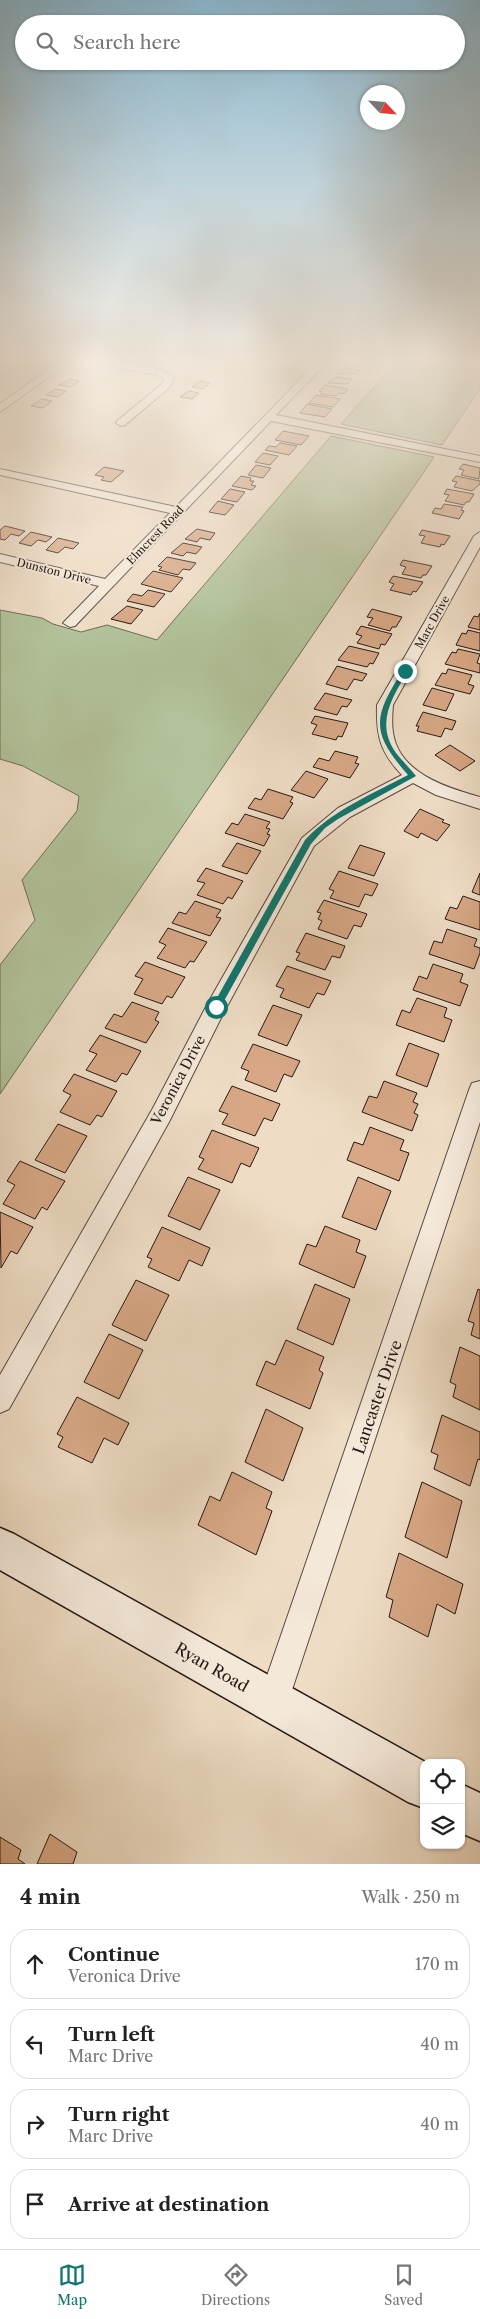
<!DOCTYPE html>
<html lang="en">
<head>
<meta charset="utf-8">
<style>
  body { margin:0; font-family:"Libre Caslon Text",serif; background:#f2f2f2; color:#222 }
  .controls { position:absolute; right:15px; bottom:15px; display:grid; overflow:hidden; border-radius:10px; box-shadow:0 1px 4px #0004 }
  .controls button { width:45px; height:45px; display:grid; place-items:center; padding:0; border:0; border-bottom:1px solid #e0e0e0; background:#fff; color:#222; font:25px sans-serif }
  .compass { position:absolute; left:360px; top:85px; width:45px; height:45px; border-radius:50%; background:#fff; box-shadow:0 1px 4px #0004; rotate:116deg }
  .stop { position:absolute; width:15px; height:15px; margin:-11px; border:4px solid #0f766e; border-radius:50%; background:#fff }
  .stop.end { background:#0f766e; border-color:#fff; box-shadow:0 1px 5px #0008 }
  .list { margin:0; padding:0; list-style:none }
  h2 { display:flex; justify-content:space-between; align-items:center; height:65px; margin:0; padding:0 20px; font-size:21px }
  h2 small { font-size:16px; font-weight:400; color:#767676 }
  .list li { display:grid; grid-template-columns:32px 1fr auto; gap:15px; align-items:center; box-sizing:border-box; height:70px; margin:0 10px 10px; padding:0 10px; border:1px solid #e0e0e0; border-radius:20px }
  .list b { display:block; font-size:19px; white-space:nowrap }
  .list p { margin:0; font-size:16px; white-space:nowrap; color:#767676 }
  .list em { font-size:16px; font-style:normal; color:#767676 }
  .icon { flex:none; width:28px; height:28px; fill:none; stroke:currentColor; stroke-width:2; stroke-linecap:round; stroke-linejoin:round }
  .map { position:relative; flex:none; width:480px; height:1864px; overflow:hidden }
  .search { position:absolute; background:#fff; box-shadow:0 1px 4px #0004; left:15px; right:15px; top:15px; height:55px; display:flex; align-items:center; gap:12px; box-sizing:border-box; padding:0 18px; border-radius:28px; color:#767676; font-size:19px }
  .sheet { height:385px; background:#fff }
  nav { display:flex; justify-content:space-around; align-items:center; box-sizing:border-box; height:70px; border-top:1px solid #e0e0e0; background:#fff; font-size:14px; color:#767676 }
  nav a { display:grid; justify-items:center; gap:2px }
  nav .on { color:#0f766e }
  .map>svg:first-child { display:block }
  .green { fill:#b2c29a; stroke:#6c6e58 }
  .building { fill:#d8a886; stroke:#251915 }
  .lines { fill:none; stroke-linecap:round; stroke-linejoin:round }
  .minor-casing { stroke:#574a41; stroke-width:2 }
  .secondary-casing { stroke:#251915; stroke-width:3 }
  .minor { fill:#f4e8d9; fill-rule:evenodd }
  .secondary { fill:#f4e8d9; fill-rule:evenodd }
  .route { fill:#0f766e }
  .labels { text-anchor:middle; stroke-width:4; stroke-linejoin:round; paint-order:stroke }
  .far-street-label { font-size:11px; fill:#251915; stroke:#f4e8d9 }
  .street-label { font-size:14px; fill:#251915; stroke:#f4e8d9 }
  .near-street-label { font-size:16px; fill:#251915; stroke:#f4e8d9 }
</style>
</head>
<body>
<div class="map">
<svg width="480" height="1864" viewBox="0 0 480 1864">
  <rect width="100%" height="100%" fill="#eedcc4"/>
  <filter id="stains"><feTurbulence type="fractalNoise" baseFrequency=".004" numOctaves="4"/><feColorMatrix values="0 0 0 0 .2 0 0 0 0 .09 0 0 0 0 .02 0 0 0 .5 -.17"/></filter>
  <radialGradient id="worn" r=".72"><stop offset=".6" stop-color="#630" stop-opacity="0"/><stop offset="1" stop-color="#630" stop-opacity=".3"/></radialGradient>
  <path class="green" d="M398 360H480V389L442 445 341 424Z
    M331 436 434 457 0 1094V965L35 920 22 880 77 811 79 796 23 766 0 759V610L42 618 53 624 81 632 107 625 157 640Z"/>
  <path class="building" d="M24 360H32L39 361 32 366 18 364Z
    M352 360H355L368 362 365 366H344Z
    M344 368 360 370 356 374H336Z
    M336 377 352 379 348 384 328 383Z
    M70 379 79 381 71 387 59 385Z
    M200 381 210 383 203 389 192 387Z
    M325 385 348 389 344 394 339 393 336 396 320 394 322 392 319 391Z
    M56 389 66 391 58 397 46 395Z
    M189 391 199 393 192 399 180 397Z
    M316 395 340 399 333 407 309 403Z
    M42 399 52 401 43 408 31 406Z
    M307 404 332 409 325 417 300 413Z
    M283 431 309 436 301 445 275 440Z
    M280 443 297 446 289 455 265 450 269 446 276 447Z
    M263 453 278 456 270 465 255 462Z
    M463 464 480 468 479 479 461 475 464 470 459 469Z
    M256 465 271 468 263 478 248 475Z
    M104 467 124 471 111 482 101 480 104 477 95 475Z
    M241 476 251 478 250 481H254L251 485 256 486 252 490 232 486Z
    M456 476 480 481V484L472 491 454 487 457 482 452 481Z
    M230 489 245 492 237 502 221 499Z
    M447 489 474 494 469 502H466L464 505 445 501 449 495 444 494Z
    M218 501 234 505 225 515 209 512Z
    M444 504 463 507 461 510 464 511 459 519 432 513 435 508 441 509Z
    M5 526 25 531 19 536 11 534 5 540 0 539V530Z
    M197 529 215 533 210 540 200 538 197 542 185 539Z
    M422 530 450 536 444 545 441 544 440 547 421 543 425 536 419 535Z
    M31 532 52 537 46 542 38 540 31 546 19 543Z
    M58 538 79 543 73 549 65 547 58 553 46 550Z
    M183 543 202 547 196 554 187 552 183 556 171 553Z
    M167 557 196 563 190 570 183 569 178 575 159 570 162 567 158 566Z
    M403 560 432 566 426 575H423L421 578 402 574 406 567 400 565Z
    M153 571 183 578 171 592 141 584Z
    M393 576 423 582 416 592 413 591 411 595 390 590 394 584 389 582Z
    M148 590 165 594 154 607 127 601 133 594 142 596Z
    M127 606 143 610 131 624 111 619Z
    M372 609 402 617 396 627H392L390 631 368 625 373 618 367 617Z
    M480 613V630L468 627 474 616 478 617Z
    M361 626 392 634 385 645 381 644 379 649 357 643 362 636 356 634Z
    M468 630 480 633V651L456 645 462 633 466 634Z
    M349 646 379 653 373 664 370 663 367 667 338 660Z
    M458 649 480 654 477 663 480 664V673L445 664 452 652 456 653Z
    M337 666 367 674 362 681 354 679 347 690 326 684Z
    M448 669 472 675 468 684 474 686 470 694 435 685 442 673 446 674Z
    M432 688 454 694 446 711 423 705Z
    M325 693 352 700 347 707 342 706 337 715 314 709Z
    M423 712 456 721 452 730 445 728 441 737 417 731 419 726H416Z
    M315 716 348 723 342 737 338 736 336 740 312 734 317 725 311 723Z
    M450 745 475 761 460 771 435 755Z
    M335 751 358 757 355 763 359 764 350 778 313 767 319 758 329 761Z
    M306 771 328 779 314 798 291 790Z
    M268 789 293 797 290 802 293 803 283 819 248 808 255 798 261 800Z
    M420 809 444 820 442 822 450 825 437 841 421 833 418 838 404 831Z
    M245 814 270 822 266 828 270 829 267 834 270 835 264 846 225 833 232 823 238 825Z
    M237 843 261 851 247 874 222 866Z
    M360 845 385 853 374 876 348 868Z
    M206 868 243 881 232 899 228 897 223 904 197 895 205 883 197 881Z
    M339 871 378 884 372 896 365 894 359 907 330 898 334 891 329 889Z
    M480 873V895L472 892Z
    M463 896 480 902V930L445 919 450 907 457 909Z
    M324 900 367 914 361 927 354 925 347 939 318 929 322 921 318 919 321 913 317 912Z
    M195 901 221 910 216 917 221 918 210 936 172 923 179 912 186 914Z
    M168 928 207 942 194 962 190 961 185 968 157 958 166 945 159 942Z
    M447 929 477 939 474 946 480 948V953L474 969 429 954 434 941 442 943Z
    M306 933 345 946 340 958 332 956 325 970 296 960 300 953 296 952Z
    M145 962 185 977 172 998 167 996 162 1004 134 994 143 979 135 976Z
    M433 964 463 974 460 982 468 985 460 1006 413 990 419 976 427 979Z
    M287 966 331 981 324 995 317 993 309 1008 280 997 284 989 276 986Z
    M417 998 447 1008 444 1017 452 1020 444 1042 396 1025 402 1010 410 1013Z
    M132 1002 159 1012 155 1020 159 1022 146 1043 105 1028 114 1014 122 1017Z
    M273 1005 302 1015 287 1046 258 1035Z
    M100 1035 141 1051 127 1075 122 1073 116 1082 86 1070 97 1054 89 1051Z
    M409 1043 439 1054 427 1087 396 1075Z
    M253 1044 300 1061 292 1077 284 1074 276 1092 245 1080 249 1071 241 1068Z
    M74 1074 117 1091 102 1117 97 1115 90 1125 60 1112 71 1095 63 1091Z
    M384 1081 417 1093 413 1102 418 1104 414 1113 418 1115 412 1131 362 1112 369 1096 377 1098Z
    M232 1086 280 1104 272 1121 264 1118 255 1136 222 1124 228 1114 219 1111Z
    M58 1124 87 1136 65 1173 35 1160Z
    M370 1127 404 1140 400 1150 409 1153 399 1181 347 1160 354 1142 363 1145Z
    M212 1130 259 1148 250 1167 241 1163 232 1183 198 1169 204 1159 199 1157Z
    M20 1161 65 1181 47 1210 42 1207 35 1219 3 1204 15 1185 7 1181Z
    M188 1177 220 1190 200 1230 168 1216Z
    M358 1177 391 1191 376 1230 342 1217Z
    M0 1212 33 1227 17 1254 11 1251 1 1268Z
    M325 1226 360 1240 356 1252 366 1256 354 1288 299 1264 307 1244 316 1247Z
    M162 1227 210 1248 202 1266 189 1260 179 1281 148 1267 152 1259 147 1257Z
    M136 1280 169 1295 146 1341 112 1325Z
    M315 1284 350 1299 333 1345 297 1329Z
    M478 1289 480 1290V1339L471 1335 474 1323 468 1321Z
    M109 1334 143 1350 119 1399 84 1382Z
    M286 1340 324 1357 319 1370 323 1373 310 1409 256 1385 266 1361 275 1365Z
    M460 1347 480 1356V1410L453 1397 456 1385 450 1382Z
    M77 1397 129 1423 118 1445 104 1438 92 1463 58 1447 63 1437 57 1434Z
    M266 1409 303 1428 283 1481 245 1462Z
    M442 1415 480 1432V1460L478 1459 470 1486 434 1469 438 1455 431 1452Z
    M232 1472 272 1492 266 1508 272 1511 256 1555 198 1525 210 1496 220 1501Z
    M422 1482 462 1501 447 1558 405 1537Z
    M399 1553 463 1584 455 1614 437 1604 428 1637 389 1617 393 1600 386 1597Z
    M50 1834 77 1852 73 1864H37Z
    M0 1837 21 1850 18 1859 25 1864H0Z"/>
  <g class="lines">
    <defs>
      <path id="minor" d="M61 360H72L0 412V404Z
        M85 360C104 359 161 364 174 378L170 387 125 425 121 426 116 423 117 421 162 384 164 379 158 375 90 363Z
        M319 360H329L276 415 480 456V462L271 421 75 626 70 627 63 623 99 586 0 562V554L105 579 170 513 0 475V469L176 507Z
        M480 532V547L393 705C392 718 391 731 396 744 408 776 451 789 480 797V809L436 795 413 783 350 817 314 846 224 1012 169 1122 9 1409 0 1413V1375L153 1108 209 1001 302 838 338 808 402 775C380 752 376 736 377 705L474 536Z
        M480 1081V1122L288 1702 284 1713 273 1717 262 1713 258 1702 469 1090 472 1083Z"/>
      <path id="secondary" d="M0 1528 14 1534 427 1763H424V1808L408 1802 0 1570Z
        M461 1784 480 1793V1841L461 1833Z"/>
    </defs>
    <use href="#minor" class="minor-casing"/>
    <use href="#secondary" class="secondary-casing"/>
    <use href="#minor" class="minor"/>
    <use href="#secondary" class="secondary"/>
  </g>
  <linearGradient id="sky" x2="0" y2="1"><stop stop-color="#89b7d0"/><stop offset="0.58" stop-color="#f7efe4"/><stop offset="1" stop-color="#f7efe4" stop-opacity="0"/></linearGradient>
  <rect width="480" height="621" fill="url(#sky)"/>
  <path class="route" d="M403 670 408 671C392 698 375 723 396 753 402 761 410 768 416 776L338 819 325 828 311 844 219 1010H213V1005L305 840C333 810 372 794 408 775 370 732 373 717 403 670Z"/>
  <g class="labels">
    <g class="far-street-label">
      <text transform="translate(155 535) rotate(-46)" y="4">Elmcrest Road</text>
      <text transform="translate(54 571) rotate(14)" y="4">Dunston Drive</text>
      <text transform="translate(432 622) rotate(-61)" y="4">Marc Drive</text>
    </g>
    <g class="street-label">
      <text transform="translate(178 1080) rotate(-62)" y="5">Veronica Drive</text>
    </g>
    <g class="near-street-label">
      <text transform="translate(377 1397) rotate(-71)" y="6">Lancaster Drive</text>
      <text transform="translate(212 1667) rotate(30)" y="6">Ryan Road</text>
    </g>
  </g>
  <rect width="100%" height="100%" filter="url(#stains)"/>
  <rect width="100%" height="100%" fill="url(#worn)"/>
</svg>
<div class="controls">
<button><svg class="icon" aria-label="locate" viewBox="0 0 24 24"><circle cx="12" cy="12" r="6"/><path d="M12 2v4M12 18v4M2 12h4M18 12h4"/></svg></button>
<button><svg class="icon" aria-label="layers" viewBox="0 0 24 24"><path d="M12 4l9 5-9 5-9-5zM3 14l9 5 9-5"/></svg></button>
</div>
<svg class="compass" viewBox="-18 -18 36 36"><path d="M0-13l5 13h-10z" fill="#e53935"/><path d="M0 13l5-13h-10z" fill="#767676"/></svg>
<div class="stop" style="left:216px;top:1007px"></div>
<div class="stop end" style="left:405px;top:671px"></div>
<div class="search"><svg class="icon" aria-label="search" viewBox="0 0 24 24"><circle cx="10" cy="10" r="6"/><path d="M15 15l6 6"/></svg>Search here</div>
</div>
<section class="sheet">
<h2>4 min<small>Walk · 250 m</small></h2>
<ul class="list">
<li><svg class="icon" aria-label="ahead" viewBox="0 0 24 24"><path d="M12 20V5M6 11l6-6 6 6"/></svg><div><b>Continue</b><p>Veronica Drive</p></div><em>170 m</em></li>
<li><svg class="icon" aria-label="left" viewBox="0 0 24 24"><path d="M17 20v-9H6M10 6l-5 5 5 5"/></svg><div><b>Turn left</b><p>Marc Drive</p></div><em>40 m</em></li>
<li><svg class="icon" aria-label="right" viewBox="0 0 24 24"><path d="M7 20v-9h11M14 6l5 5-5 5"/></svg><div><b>Turn right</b><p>Marc Drive</p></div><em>40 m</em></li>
<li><svg class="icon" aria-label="arrive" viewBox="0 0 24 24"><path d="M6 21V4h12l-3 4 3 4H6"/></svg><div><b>Arrive at destination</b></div></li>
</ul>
</section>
<nav>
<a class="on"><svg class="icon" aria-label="map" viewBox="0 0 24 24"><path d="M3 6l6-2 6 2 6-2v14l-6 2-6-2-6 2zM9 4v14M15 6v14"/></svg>Map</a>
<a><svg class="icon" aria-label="directions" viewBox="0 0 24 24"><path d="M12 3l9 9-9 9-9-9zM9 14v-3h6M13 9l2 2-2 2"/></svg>Directions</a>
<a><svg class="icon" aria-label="saved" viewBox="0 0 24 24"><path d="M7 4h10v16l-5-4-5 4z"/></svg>Saved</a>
</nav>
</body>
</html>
